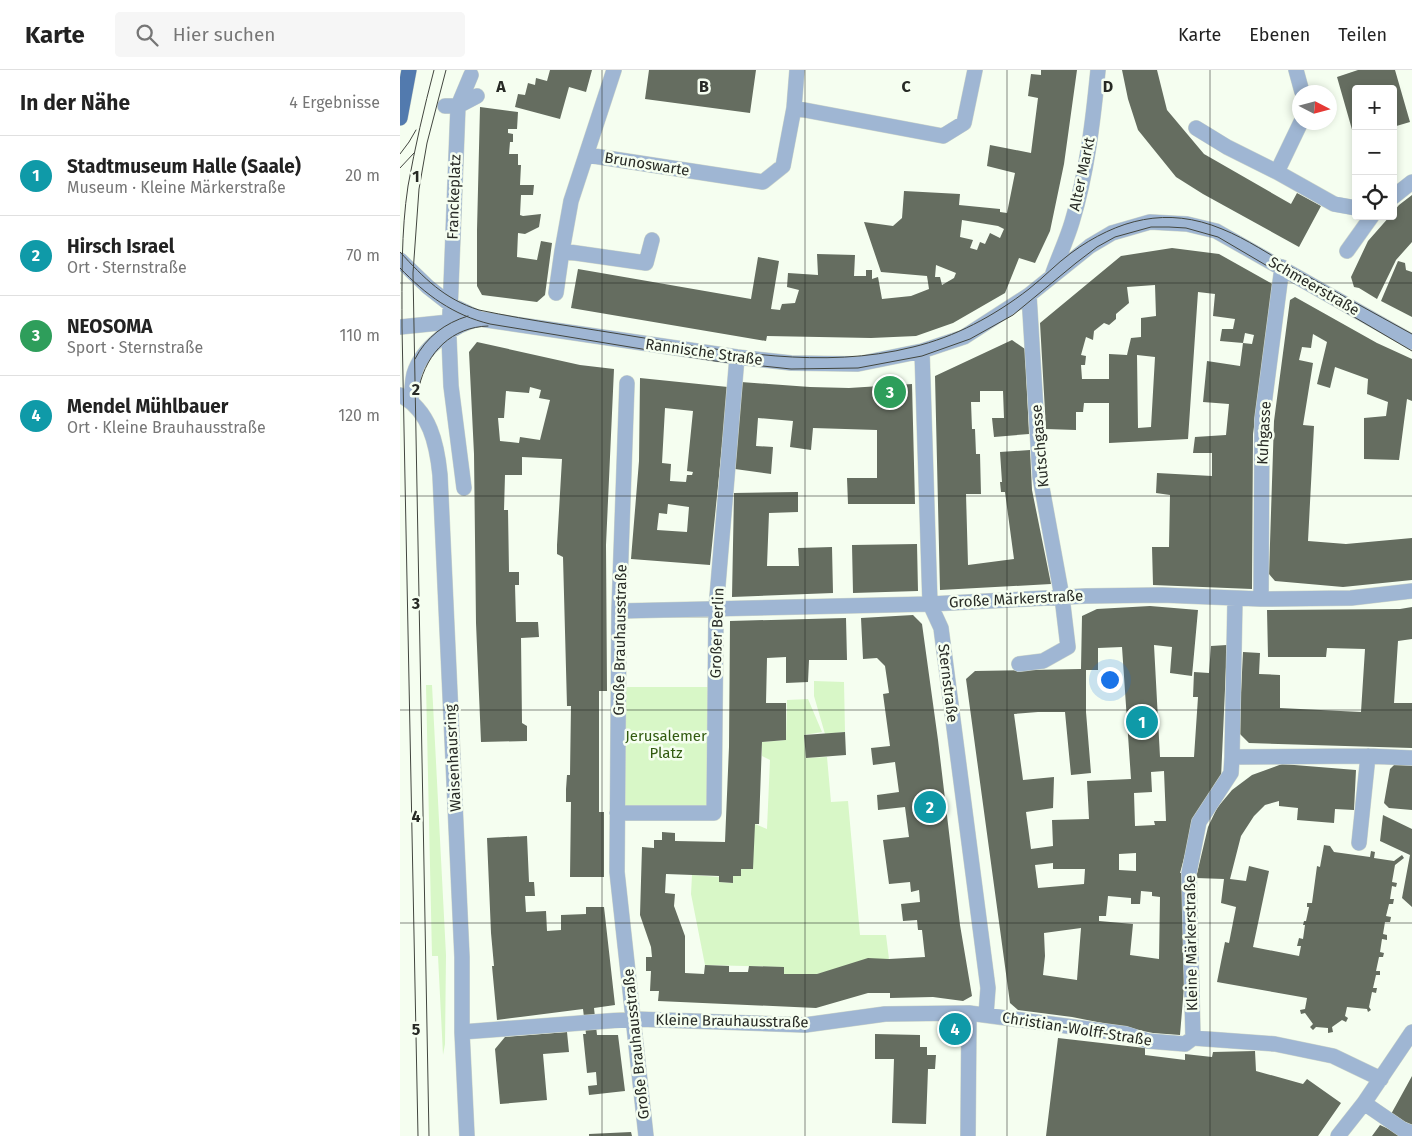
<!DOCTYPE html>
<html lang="de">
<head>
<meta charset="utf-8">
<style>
  body { margin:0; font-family:"Fira Sans",sans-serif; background:#f6f6f6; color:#222 }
  .controls { position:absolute; right:15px; top:15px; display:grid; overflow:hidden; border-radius:5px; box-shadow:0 2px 8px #0003 }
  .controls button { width:45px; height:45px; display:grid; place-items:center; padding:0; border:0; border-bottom:1px solid #e0e0e0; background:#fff; color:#222; font:25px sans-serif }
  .compass { position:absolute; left:892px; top:15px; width:45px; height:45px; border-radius:50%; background:#fff; box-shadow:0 2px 8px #0003; rotate:96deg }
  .you { position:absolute; left:709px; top:609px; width:18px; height:18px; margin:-12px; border:4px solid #fff; border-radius:50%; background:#1a73e8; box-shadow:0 0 0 8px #1a73e833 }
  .badge { display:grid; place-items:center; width:32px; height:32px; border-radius:50%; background:#111827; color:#fff; font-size:16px; font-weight:700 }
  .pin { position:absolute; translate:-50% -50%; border:2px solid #fff; box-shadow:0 1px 5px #0006 }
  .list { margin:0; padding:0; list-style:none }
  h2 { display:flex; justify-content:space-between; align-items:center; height:65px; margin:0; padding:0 20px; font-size:21px }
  h2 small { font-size:16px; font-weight:400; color:#767676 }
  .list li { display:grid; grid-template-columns:32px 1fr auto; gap:15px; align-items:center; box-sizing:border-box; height:80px; padding:0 20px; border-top:1px solid #e0e0e0 }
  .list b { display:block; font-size:19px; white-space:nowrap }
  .list p { margin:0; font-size:16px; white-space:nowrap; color:#767676 }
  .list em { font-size:16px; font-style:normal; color:#767676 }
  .icon { flex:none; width:28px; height:28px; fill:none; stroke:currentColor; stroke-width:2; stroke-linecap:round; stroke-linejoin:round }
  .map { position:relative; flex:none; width:1012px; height:1066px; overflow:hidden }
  header { display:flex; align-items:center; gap:30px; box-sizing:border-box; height:70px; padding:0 25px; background:#fff; border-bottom:1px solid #e0e0e0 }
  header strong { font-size:24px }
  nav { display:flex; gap:28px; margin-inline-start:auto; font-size:18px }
  .search { width:350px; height:45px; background:#f6f6f6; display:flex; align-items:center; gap:12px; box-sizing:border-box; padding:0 18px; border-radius:5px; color:#767676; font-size:19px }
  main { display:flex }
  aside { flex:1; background:#fff }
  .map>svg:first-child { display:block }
  .green { fill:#d8f7c7 }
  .building { fill:#656d60; fill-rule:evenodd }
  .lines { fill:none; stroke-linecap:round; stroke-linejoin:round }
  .minor-casing { stroke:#d0d8cb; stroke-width:16 }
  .major-casing { stroke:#d0d8cb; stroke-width:16 }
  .minor { stroke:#9fb6d3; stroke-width:15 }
  .major { stroke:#527aae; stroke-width:15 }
  .tram { stroke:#42463f; stroke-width:1 }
  .grid { fill:none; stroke:#272a25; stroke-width:1; stroke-opacity:0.55 }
  .labels { text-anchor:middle; stroke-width:5; stroke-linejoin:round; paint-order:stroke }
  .street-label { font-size:15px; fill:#272a25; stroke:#f5fef0 }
  .park-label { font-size:15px; fill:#315a0f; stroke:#f5fef0 }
  .grid-label { font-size:16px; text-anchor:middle; font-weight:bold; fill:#272a25; stroke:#f5fef0; stroke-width:5; stroke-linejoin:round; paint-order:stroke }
</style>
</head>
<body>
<header>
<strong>Karte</strong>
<div class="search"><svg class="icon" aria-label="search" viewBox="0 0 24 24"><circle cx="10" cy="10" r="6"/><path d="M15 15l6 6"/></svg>Hier suchen</div>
<nav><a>Karte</a><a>Ebenen</a><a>Teilen</a></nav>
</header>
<main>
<aside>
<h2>In der Nähe<small>4 Ergebnisse</small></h2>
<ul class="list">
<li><span class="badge" style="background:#0f9aa8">1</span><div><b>Stadtmuseum Halle (Saale)</b><p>Museum · Kleine Märkerstraße</p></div><em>20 m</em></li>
<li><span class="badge" style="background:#0f9aa8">2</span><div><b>Hirsch Israel</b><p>Ort · Sternstraße</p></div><em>70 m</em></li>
<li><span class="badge" style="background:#2e9e5b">3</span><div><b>NEOSOMA</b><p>Sport · Sternstraße</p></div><em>110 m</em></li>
<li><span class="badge" style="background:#0f9aa8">4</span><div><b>Mendel Mühlbauer</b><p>Ort · Kleine Brauhausstraße</p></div><em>120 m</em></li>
</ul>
</aside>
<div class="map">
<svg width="1012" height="1066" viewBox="0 0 1012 1066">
  <rect width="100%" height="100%" fill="#f5fef0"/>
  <path class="green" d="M414 611 444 612 445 662 425 664 414 626Z
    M26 615H32L46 885 45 974 43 985 38 886H32Z
    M218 617H315L314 743H217Z
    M408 629 422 662 404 665 406 688 427 687 431 732 448 731 460 865H486L489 889 417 904H384V897L305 895 291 824 292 805 320 807 319 812 333 813V806H341V799L355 754 367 759 370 690 362 686V672L386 670 387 630Z"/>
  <path class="building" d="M150 0H192L186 22 169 17 160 49 115 37 118 24 125 25 128 13 135 15 136 8 147 11Z
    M249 0H356L350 43 245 29Z
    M641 0H677L664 94 650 161 635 193 619 188 605 223 553 253 516 266 471 268 367 266 366 271 171 238 178 199 351 229 358 187 379 191 371 239 380 240 382 234 395 233 399 220 387 217 388 203 418 205 417 184 455 185 454 206H466V200H472V209L478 207 482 229 511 226 529 219 527 206 481 202 464 152 493 156 502 148 504 121 560 124 559 135 600 139V142L607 143 615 103 587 96 590 75 631 83 638 28 628 26 631 4 641 5ZM562 150 598 156 604 159 600 168 590 163 585 174 580 172 577 180 570 178 573 170 560 167ZM536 195 556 203 554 208 542 215 540 207H535Z
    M722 0H757L767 40 804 84 891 134 897 123 921 136 899 177 803 124 776 107 738 60 728 29Z
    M958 0H995L1010 52 993 57V19H956L955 70 937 7Z
    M80 37 118 42 117 59H108V63L113 64V72H110L109 84H118V95H121L120 115H134L133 125H121L120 145 123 146 141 144 139 157 125 164 118 163 117 187 137 190 141 171 152 173 145 225 137 232 82 225 77 216V160Z
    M1012 125V172L996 190 977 229 959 218 954 217 951 207 968 171 990 146H993V142L999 135Z
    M772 178 819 184 874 215 853 364 852 519 753 515 752 477H769L770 425 756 423 757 403 812 406V383H793L795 367 826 365 829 334 803 332 807 291 840 296 843 273 852 274 854 265 845 263 843 273 820 271 822 259H833L835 249 813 246 815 224 798 222 788 369 709 373V333H684L683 342H676V360L646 359 640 253 721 186ZM755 215 756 246 741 248V267L731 268 727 285 709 284V309H682L681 295H685L686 286 681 285 686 267 693 270 694 261 704 253 709 255 716 249V244L729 233 727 217ZM737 285 755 287 751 357 738 358Z
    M998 191 1005 193 1006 200 1012 202V247L981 231Z
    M895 227 977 273 1012 289V331L1007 329 999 390 964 389V348L986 346 988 332 967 324 968 309 935 297 930 318 917 314 927 272 913 264 911 278 902 277 899 290 913 293 903 355 914 356 908 471 946 474 1012 468V510L943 517 875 511 869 504 874 351 890 230Z
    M612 270 625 279 629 364 594 367 592 348H604L603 321H580V332H571L572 359H575L576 384H580L581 424H566L568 495 614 489 605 422H601L600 412H602L600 382 630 380 632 420 651 514 540 520 535 306Z
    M77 272 180 295 214 299 206 475 207 621H199V742H204V807H170L171 732H166V719L167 705H170L171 636H167L163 487 157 484V475L162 389 122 387V405H105L104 440H108L109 502H119V515H115L116 552H138L139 567 121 568 122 653 127 656V671L81 672 76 553 74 384 69 282ZM130 317 141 320 139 328 150 330 140 370 120 367 119 373 100 371 98 348H104L106 321 129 323Z
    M240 308 328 317 310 495 231 489 239 391ZM265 338 293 341 287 401 293 402 292 405H287L286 412 270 411 271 394 262 393ZM268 434 289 437 287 462 257 460 259 443 267 444Z
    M341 312 410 317 449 318 512 314 515 434H448L447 408H477V360L413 358 411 380 390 377 393 351 358 348 356 376 373 377 371 404 335 399Z
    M398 422V442L369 443 367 496H399L398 478 432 477 433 523 332 527 334 423Z
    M517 474 518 521 453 523 452 475Z
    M750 536 798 540 792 606 770 603 772 577 754 575 760 687H794L798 627H793L794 602 809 603 811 576 827 575 821 708 796 744 780 803H787L784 917 780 965 753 963 672 947 618 940 610 933 566 609 575 601 681 599 682 546 697 539ZM722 577 731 709 687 711 689 749 652 750 653 776 631 779 626 742 653 738 654 707 623 710 614 644 638 642H665L671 705 691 703 686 642V600H698V578ZM764 701 766 751H754L755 755 735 756 734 723 752 722 751 702ZM736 783V801L719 800V784ZM653 793V799H685L684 814 638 818 635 795ZM741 821 752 822V826L760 827 759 889 730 885 733 854 699 851V846H706L708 826 731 828V834H740ZM681 858 677 910 643 905 645 886 644 863Z
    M1012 537V569L998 571 994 633H1012V678L849 673 839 663 843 582 860 583 859 604 880 605V638L961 642 965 579 927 578 926 587H868L867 540 1000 539Z
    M513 545 522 554 538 670 560 855 572 926 563 931 533 927 490 928V923H468L416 938 258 931 259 921H250L251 901H246V887H252L251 877 240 845 242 777 254 778V770H262V762L275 763V771L325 772 329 677 330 551 446 548 447 590H409L408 612 386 613V587L367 588 366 633H386V670L362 672 359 754H355L353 799H341V806H333V813L319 812V806L266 804 265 823 275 824 274 836 285 866V903L304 904 305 895 329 896V902H348L349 896 384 897V904H417L468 888 489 889 525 887 522 860H518L517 850 503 851 501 834 520 832 519 820 511 822 510 812 489 814 483 770 509 767 505 737 478 740 477 725 499 722 495 692 473 695 471 678 490 676 483 624 489 623 485 596 477 588 463 589 461 548Z
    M445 662 446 685 406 688 404 665Z
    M996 693 1012 694V740L989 738 984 733 990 699Z
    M882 694 956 700 954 740 935 739 934 753 897 750 898 738 879 736V731L865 735 854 746 841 766 830 809 846 811 849 796 869 801 853 877 899 886 901 876H897L899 868 903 869 905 855H903L904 851H906L909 837H907V833H912L917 796 920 797 924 775 930 776 934 782 970 787 971 781 975 782 974 788 994 791 1002 785 1004 788 995 795 992 812 997 813 996 817 992 816 990 829H994L993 834H989L986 846 991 847 990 852H985L983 864 987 865V870L982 869 980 882 984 883 983 887H979L976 901H980V905H976L973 918H977L976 923 972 922 969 937 971 940 968 942 967 939 947 937 945 946 948 948 946 952 942 950 932 957 933 962 928 963V958L916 957 913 960 910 957 913 954 905 943 901 944 900 940 905 939 907 928 817 912 825 872 829 873 836 837 821 833 824 809 796 808 808 757 817 738 832 720 852 705Z
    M983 745 1012 759V837L1002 828 1010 785 980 771Z
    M127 766 129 812H134L135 826H125L126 842 146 841 147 861 161 860V845L186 844V837H204L215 935 194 938 197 965H218L225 1021 189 1025 188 1016 197 1015 196 1002 187 1003 183 964H186L183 939 97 950 92 896H94L91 863 87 768Z
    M167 962 169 982 143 984 147 1030 100 1034 95 979 105 967Z
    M475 964 520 965V977H527V985H536L535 999H528L526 1054 492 1053 494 989H475Z
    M658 968 745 978V985L785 990V984L812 987 813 982 855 981 856 1001 903 1014 907 1009 941 1033 918 1066H646Z
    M1012 1006V1055L990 1046Z
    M980 1055 1004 1066H972Z
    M231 1062 232 1066H189V1064Z"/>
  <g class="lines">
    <defs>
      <path id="minor" d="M214 0 171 131 162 181 246 193 252 170
        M896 0 902 22
        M45 36H58L77 26
        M394 38 543 66 564 53 575 0
        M796 58 827 77 877 102 934 134 956 138
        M187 85 363 112 383 96 394 38 397 0
        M877 102 901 52
        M993 127 1012 112
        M947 181 972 146
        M0 190 28 217 51 235 80 249
        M653 203C659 186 667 169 672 152 687 103 693 51 698 0
        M156 223 162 181
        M0 257 59 251
        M522 281 530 534 541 558 588 918 586 945
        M227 313 219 541 217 802 246 1066
        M0 325C30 340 37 375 40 405L62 887V962L67 1066
        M11 331C12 322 12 312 14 304 22 277 54 254 80 249L337 287 391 293 458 294 522 281 564 267 629 225 690 176 712 163 750 152 787 154 816 161 1012 272
        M64 418 51 316 49 268 58 36 71 5
        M835 529 832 687 968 686 1012 688
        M861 529 862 350 882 197
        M219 541 530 534 686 526 762 525 861 529 951 528 1012 521
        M619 594 643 591 668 577 662 527 640 407 629 225
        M217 743H314L316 539 337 287
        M959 773 968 686
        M62 962 234 949 405 955 485 944 569 943 726 964 748 971 785 974 793 968 789 803 799 752 831 703 832 687
        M793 968 875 974 933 986 981 1009
        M964 1033 1002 1059 1012 1063
        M568 1066 569 943
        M938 1066 964 1033 1012 962"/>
      <path id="major" d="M0 48 9 0"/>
    </defs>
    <use href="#minor" class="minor-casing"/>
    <use href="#major" class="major-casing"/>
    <use href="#minor" class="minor"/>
    <use href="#major" class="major"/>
    <path class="tram" d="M0 84 9 72 16 60
      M0 98 14 83
      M0 182C24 208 44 229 79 240 131 251 185 258 238 267 328 281 422 300 513 277 555 267 594 246 629 219 643 208 656 194 671 183 718 149 767 136 822 159 847 169 870 185 893 198 932 220 972 242 1012 264
      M0 198C26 225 53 245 90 254L315 291 391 299 458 298 522 286 570 269 613 245 676 193 697 177 715 167 751 157H769L786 158 818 167 1012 281
      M15 289C26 267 45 253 68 246
      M19 317C27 282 52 257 88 256
      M18 1066 2 257C2 210 1 162 8 116 15 77 24 38 34 0
      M29 1066 13 203 19 119 27 73 46 0"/>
  </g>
  <path class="grid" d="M202 0V1066M405 0V1066M607 0V1066M810 0V1066M0 213H1012M0 426H1012M0 640H1012M0 853H1012"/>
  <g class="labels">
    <g class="street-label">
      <text transform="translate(247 94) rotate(9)" y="5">Brunoswarte</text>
      <text transform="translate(682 104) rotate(-78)" y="5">Alter Markt</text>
      <text transform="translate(54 127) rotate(-88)" y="5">Franckeplatz</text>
      <text transform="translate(914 216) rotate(30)" y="5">Schmeerstraße</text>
      <text transform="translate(304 282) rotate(8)" y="5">Rannische Straße</text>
      <text transform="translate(864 363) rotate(-87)" y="5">Kuhgasse</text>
      <text transform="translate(640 376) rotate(-95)" y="5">Kutschgasse</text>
      <text transform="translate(616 529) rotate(-3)" y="5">Große Märkerstraße</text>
      <text transform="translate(317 563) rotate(-88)" y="5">Großer Berlin</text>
      <text transform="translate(220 570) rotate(-89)" y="5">Große Brauhausstraße</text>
      <text transform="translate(548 613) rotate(83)" y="5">Sternstraße</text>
      <text transform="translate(53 688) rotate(-93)" y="5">Waisenhausring</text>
      <text transform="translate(791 873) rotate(-91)" y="5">Kleine Märkerstraße</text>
      <text transform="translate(332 951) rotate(1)" y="5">Kleine Brauhausstraße</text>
      <text transform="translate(677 959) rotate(9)" y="5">Christian-Wolff-Straße</text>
      <text transform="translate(236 974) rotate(-96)" y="5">Große Brauhausstraße</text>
    </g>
    <g class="park-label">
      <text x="266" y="671">Jerusalemer<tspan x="266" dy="17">Platz</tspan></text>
    </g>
  </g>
  <g class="grid-label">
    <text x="101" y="22">A</text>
    <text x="304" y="22">B</text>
    <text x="506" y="22">C</text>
    <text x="708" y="22">D</text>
    <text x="16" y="112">1</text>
    <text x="16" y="325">2</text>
    <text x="16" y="539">3</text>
    <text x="16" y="752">4</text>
    <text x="16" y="965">5</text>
  </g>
</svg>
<div class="controls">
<button>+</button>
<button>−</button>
<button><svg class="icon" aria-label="locate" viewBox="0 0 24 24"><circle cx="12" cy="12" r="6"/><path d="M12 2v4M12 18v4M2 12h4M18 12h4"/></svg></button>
</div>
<svg class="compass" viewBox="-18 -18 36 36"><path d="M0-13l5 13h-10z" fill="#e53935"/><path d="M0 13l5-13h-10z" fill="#767676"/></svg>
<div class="you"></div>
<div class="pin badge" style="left:742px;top:652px;background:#0f9aa8">1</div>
<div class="pin badge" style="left:530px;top:737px;background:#0f9aa8">2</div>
<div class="pin badge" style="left:490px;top:322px;background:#2e9e5b">3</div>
<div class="pin badge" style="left:555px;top:959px;background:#0f9aa8">4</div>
</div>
</main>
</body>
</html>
